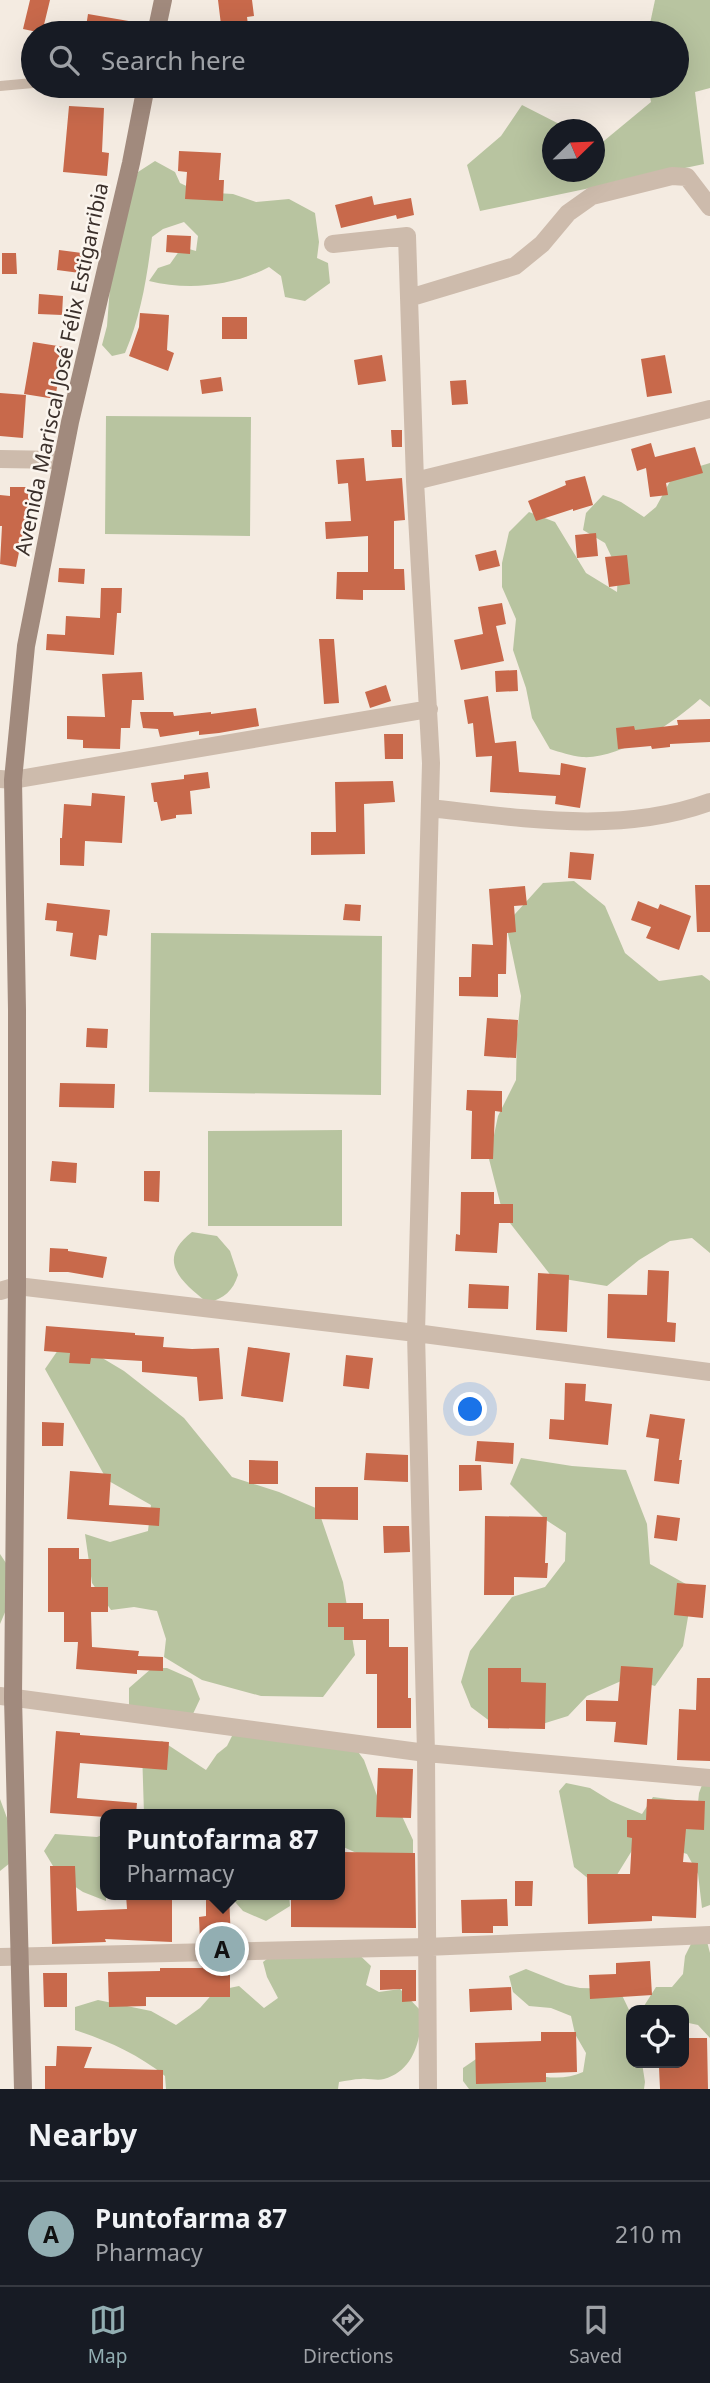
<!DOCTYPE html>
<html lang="en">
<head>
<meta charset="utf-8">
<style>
  body { margin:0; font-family:"Noto Sans",sans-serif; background:#242831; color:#f1f3f6 }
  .controls { position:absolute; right:21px; bottom:21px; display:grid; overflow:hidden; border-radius:14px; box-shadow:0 7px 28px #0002 }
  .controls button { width:63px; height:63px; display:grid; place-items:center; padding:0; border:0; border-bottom:2px solid #363941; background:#171b24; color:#f1f3f6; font:35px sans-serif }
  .compass { position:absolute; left:542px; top:119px; width:63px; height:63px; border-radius:50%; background:#171b24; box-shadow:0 7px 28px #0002; rotate:67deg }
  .you { position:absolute; left:471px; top:1410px; width:24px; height:24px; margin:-18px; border:5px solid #fff; border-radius:50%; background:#1a73e8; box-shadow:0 0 0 10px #1a73e833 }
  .badge { display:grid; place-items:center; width:46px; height:46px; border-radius:50%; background:#92aeb2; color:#111; font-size:23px; font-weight:700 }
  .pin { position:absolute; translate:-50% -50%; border:4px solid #fff; box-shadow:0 2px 7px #0006 }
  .popup { position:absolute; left:100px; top:1809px; width:245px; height:91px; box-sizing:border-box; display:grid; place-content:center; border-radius:14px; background:#171b24; filter:drop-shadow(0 2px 5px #0005); font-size:23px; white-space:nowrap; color:#9ea1a6 }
  .popup b { font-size:26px; color:#f1f3f6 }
  .popup::after { content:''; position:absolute; left:50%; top:100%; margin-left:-14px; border:14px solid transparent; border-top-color:#171b24 }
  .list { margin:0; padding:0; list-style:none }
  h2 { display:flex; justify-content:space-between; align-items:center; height:91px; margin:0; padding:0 28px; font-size:30px }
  h2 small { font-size:23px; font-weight:400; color:#9ea1a6 }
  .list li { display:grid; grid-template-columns:46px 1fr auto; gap:21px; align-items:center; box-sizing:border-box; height:105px; padding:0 28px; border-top:2px solid #363941 }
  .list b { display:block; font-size:26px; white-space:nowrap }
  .list p { margin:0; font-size:23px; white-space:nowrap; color:#9ea1a6 }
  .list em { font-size:23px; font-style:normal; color:#9ea1a6 }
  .icon { flex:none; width:38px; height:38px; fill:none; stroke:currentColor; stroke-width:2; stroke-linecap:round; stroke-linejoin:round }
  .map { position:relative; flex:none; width:710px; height:2089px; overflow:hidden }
  .search { position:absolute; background:#171b24; box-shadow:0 7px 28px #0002; left:21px; right:21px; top:21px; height:77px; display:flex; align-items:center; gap:18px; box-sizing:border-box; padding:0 24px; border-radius:38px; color:#9ea1a6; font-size:26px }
  .sheet { height:196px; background:#171b24 }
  nav { display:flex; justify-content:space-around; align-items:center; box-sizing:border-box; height:98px; border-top:2px solid #363941; background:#171b24; font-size:19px; color:#9ea1a6 }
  nav a { display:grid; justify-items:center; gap:4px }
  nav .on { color:#92aeb2 }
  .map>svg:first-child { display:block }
  .green { fill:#b8c4a0 }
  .building { fill:#c8694b }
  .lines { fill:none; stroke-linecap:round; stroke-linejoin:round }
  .service { stroke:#cdbbac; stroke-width:10 }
  .minor { stroke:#cdbbac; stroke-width:18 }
  .secondary { stroke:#a18a7d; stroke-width:18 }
  .labels { text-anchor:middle; stroke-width:5; stroke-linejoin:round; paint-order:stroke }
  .street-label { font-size:21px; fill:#3b302b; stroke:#fbf5ee }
</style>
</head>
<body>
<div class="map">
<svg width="710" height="2089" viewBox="0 0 710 2089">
  <rect width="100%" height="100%" fill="#f4ebe1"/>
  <path class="green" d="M655 0H710V88L695 92 704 164 480 211 467 165 501 136 522 105 569 129 552 130V172H594L595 143 599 145 651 102 648 86H677V33H648Z
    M155 161 175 172 180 183 199 192 233 194 256 202 289 199 315 213 319 242 317 258 328 263 330 283 305 301 285 297 281 276 269 267C233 286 189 291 149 281L158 268 170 264 182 247 196 251 198 236 184 222 163 229 152 237C147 277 141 316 125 353L112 356 102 345 107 326 111 273 129 199 138 172Z
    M106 416 251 417 250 536 105 534Z
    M710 463V707L700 699C675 722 618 760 582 757 571 756 560 752 550 749L532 718 526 688 513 650 516 619 502 587V563L509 532 529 512 555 522 586 573 617 592 618 571 605 543 583 530 586 513 603 495 621 502 644 517 656 507 674 474Z
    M574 881 605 906 625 953 659 981 702 975 710 981V1253L692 1238 670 1241 639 1260 607 1286 552 1277 503 1214 489 1159 498 1116 516 1080 517 1035 521 996 506 924 543 883Z
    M151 933 382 936 381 1095 149 1092Z
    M342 1130V1226H208V1131Z
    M192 1232 217 1236 230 1251 238 1275C233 1291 224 1298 208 1303 180 1281 156 1260 192 1232Z
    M67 1337 124 1371 184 1418 232 1477 279 1492 318 1509 343 1582 355 1655 323 1697 261 1696 202 1680 164 1657 166 1639 157 1611 134 1607 111 1610 92 1583 85 1534 110 1542 148 1531 151 1505 107 1480 45 1369Z
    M521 1458 572 1466 626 1470 647 1524 650 1564 693 1588 683 1646 655 1686 628 1678 587 1696 568 1716 539 1725 491 1722 471 1707 461 1682 470 1651 512 1597 545 1587 565 1561 566 1533 546 1520 510 1484Z
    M0 1554 14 1575 6 1610 0 1624Z
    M152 1668H167L192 1679 200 1699 192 1716 129 1706V1688Z
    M238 1724 348 1738 364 1760 380 1804 401 1814 413 1840V1864L363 1856 339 1845V1814H144L142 1750 162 1741 206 1770 217 1754 227 1746Z
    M566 1783 590 1788 611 1801 642 1814 653 1797 698 1803 699 1793 702 1785 710 1784V1905L702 1908 698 1874 687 1854 659 1845 636 1844 615 1878 595 1884 574 1867 559 1791Z
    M0 1799 10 1826V1863L0 1871Z
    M55 1834 97 1837 105 1834 106 1901 83 1892 59 1876 44 1851Z
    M229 1895H289L290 1906 266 1921 243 1911Z
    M705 1934 710 1953V2038L698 2025 684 2022V2010H645L644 2006 656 1987H672L683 1974 685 1956 695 1936Z
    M289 1942 351 1947 371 1966 366 1985 379 1992 400 1989 421 2011C422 2038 414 2071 384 2079 377 2081 368 2078 361 2079 354 2079 346 2081 339 2082L338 2089H166L165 2076C138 2054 108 2041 75 2030V2007L98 2000 151 2011 176 2025 200 2008 215 1991 239 1986 264 2008 278 1998 267 1977 263 1962Z
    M526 1969 566 1985 580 1988 619 1989 631 2014V2063H642L645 2082 644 2089H469L463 2081V2068L479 2057C511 2068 551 2087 583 2072L586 2053 575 2034 571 2016 551 2008 529 2006 513 1992 509 1976Z"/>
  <path class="building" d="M30 0H50L42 33 23 29Z
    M218 0H252L254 16 247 17 249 33H222Z
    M88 14 146 24 145 33H85Z
    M69 106 104 108 102 152 109 153 107 176 63 172Z
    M179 151 221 153 219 180H224L223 201 185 199 187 172 178 171Z
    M372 196 374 205 411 198 414 215 397 219 396 215 341 228 335 205Z
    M167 235 191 236 190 254 166 252Z
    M59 250 82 253 80 273 57 270Z
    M2 253H16L17 274H2Z
    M39 294 63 296 62 315 38 314Z
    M140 313 169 315 167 350 174 353 168 371 129 356 139 327Z
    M222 317H247V339H222Z
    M33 342 64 347 55 399 24 394Z
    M382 355 386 381 358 385 354 360Z
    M665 355 672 393 647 397 641 359Z
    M221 377 223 391 202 394 200 380Z
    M466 380 468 404 452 405 450 381Z
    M0 393 26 395 23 438 0 436Z
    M391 430H402V447H392Z
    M651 443 655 457 695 447 703 473 666 483 668 495 650 497 646 468 637 471 631 449Z
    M364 458 366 481 402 478 405 520 394 521V569H404L405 590H363V600L336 599 337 572H368V536L326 539 325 522 351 521 348 483 338 484 336 460Z
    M585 476 593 505 573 511V509L536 521 528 501 566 485 565 481Z
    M10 487H29V503L16 567 0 564 2 526H0V495L10 496Z
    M596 533 598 556 577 558 575 535Z
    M496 550 500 566 479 571 475 555Z
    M627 555 630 584 609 587 605 557Z
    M59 568 85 569 84 584 58 582Z
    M101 588H122L121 613H117L114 655 46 650 47 634 65 635 66 616 100 618Z
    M502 603 506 624 496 626 504 661 461 670 454 640 483 634 478 607Z
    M319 639H334L339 703 324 704Z
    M517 670 518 691 496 692 495 671Z
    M142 672 144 700H132L130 728H121L120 749 83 748V740L67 739V716L105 717 102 674Z
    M386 685 391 701 370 708 365 692Z
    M488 696 495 743 516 741 519 772 560 775 561 763 586 768 580 808 555 804 556 796 490 792 492 756 476 757 473 723 468 724 464 700Z
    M256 708 259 726 219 733 199 735V731L160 737 158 729 143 728 140 712H173L174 716 211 712V714Z
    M710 719V742L670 744V747L652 749 651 746 618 749 616 728 634 726 635 730 678 725 677 720Z
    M384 734H403V759H385Z
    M208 772 210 788 190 791 192 814 176 815V818L161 821 157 802H154L151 783 184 779V775Z
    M393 781 395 802 364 804 365 854 311 855V832H336L335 782Z
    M92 793 125 796 122 843 85 841 84 866 60 865V838H62L64 804 91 806Z
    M570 852 594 854 591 880 568 878Z
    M695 885H710V932H697Z
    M525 886 527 905 514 906 516 932 507 933 506 974H498V997L459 996V977H471L472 944 493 945 489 889Z
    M638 901 658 909 660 904 691 916 679 950 646 938 651 927 631 920Z
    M47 903 110 910 107 936 99 935 96 960 70 956 73 933 56 931 57 921 45 920Z
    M345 904 361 905 360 921 343 920Z
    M487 1018 518 1020 516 1058 484 1056Z
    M87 1028 108 1029 107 1048 86 1047Z
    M60 1083 115 1084 114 1108 59 1107Z
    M467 1090 502 1091V1112L495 1111 493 1159H471L472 1111 466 1110Z
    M52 1161 77 1163 76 1183 50 1181Z
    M144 1171H160L159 1202 144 1201Z
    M461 1192H494V1204H513V1223H499L497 1253 455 1251 456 1234 460 1235Z
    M50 1248 68 1249V1251L107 1257 103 1278 68 1272H49Z
    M648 1270 669 1271 667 1322 676 1323 675 1342 607 1338 608 1294 647 1295Z
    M538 1273 569 1275 567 1332 536 1330Z
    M469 1284 509 1286 508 1309 468 1308Z
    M46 1326 135 1333V1335L164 1337 163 1347 192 1349 219 1348 223 1399 199 1401 197 1377 142 1372V1361L91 1358 90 1364 69 1363 70 1353 44 1351Z
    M248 1347 290 1353 283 1402 241 1396Z
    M346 1355 373 1358 369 1389 343 1386Z
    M565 1383 586 1384 585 1401 612 1404 608 1445 549 1439 550 1419 564 1420Z
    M650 1414 685 1419 679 1460H682L679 1484 654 1481 659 1439 646 1437Z
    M42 1422 64 1423 63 1446H42Z
    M477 1441 514 1443 513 1464 475 1461Z
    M366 1453 408 1455V1482L364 1480Z
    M249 1460 278 1461V1484H249Z
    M459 1465H481L482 1490 459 1491Z
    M70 1471 111 1474 109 1505 160 1508 159 1526 67 1519Z
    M315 1487H358V1520L315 1519Z
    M657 1515 680 1518 677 1541 654 1538Z
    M485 1516 547 1517 545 1563H548L547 1578 514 1577V1595H484Z
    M383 1526H409L410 1552 384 1553Z
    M48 1548H79V1559H91V1587H108V1612H91L92 1647 139 1651 138 1656 163 1657V1671L137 1670V1674L76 1669 78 1642H64V1612H48Z
    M677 1583 706 1585 703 1618 674 1615Z
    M328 1603H363V1619H389V1647H408V1698H411V1728H377V1674H366V1640H344V1627H328Z
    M621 1666 653 1668 647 1745 614 1742 616 1722 586 1721V1700L618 1701Z
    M488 1668H521V1682L546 1683 545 1729 488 1728Z
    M697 1678H710V1761L677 1760 679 1709 696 1710Z
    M56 1731 80 1733V1735L169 1742 167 1770 80 1763 77 1798 137 1803 136 1814H105V1817L50 1813Z
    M378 1768 413 1769 411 1818 376 1817Z
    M647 1799 705 1801 704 1830 686 1829 683 1862 698 1863 696 1918 652 1916V1921L588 1924 587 1874H630L632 1838 627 1837V1820H646Z
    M339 1852 415 1853 416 1928 291 1927V1895H339Z
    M50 1866H75L77 1911 127 1909 126 1895H172V1942L105 1939 106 1942 52 1944Z
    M515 1881H533L532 1906H515Z
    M206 1895H229L231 1940 200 1941 199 1917 206 1916Z
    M507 1899 508 1926H493V1933H462L461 1900Z
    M650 1961 652 1995 590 1999 589 1975 616 1974V1963Z
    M230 1963V1997H146V2006L109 2007 108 1972 160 1971V1968H202L201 1964Z
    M380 1970H416V2001L402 2002V1989L380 1990Z
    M43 1973H67V2007H44Z
    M511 1987 512 2010 470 2012 469 1989Z
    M541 2032H576L577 2072 546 2073V2082L476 2084 475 2043 541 2041Z
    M684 2038H707L708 2089H660L659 2067H669V2063H684Z
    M57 2046 92 2047 84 2068 163 2070V2089H45V2066H56Z"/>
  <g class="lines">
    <path class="service" d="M0 86 33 83"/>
    <path class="minor" d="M333 244 407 236 415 481 431 763 416 1333 426 1753 428 2089
      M409 298 515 266 542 244 568 213 592 196 672 176 687 177 710 207
      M0 459 62 460
      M415 481 710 409
      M0 779 13 780 429 709
      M430 808C522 818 620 835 710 802
      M0 1291 17 1286 416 1333 710 1372
      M0 1696 426 1753 710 1778
      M0 1957 426 1947 710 1935"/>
    <path class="secondary" d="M156 33 163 0
      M23 2089 13 1698 17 1286V1010L13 780 26 646 70 422 131 163 146 86"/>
  </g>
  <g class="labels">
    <g class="street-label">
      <text transform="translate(62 369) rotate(-78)" y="7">Avenida Mariscal José Félix Estigarribia</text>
    </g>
  </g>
</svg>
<div class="controls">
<button><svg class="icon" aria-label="locate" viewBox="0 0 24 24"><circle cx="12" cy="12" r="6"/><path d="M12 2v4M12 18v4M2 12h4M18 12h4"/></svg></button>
</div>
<svg class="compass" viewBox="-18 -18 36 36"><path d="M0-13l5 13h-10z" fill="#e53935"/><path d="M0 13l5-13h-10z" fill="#9ea1a6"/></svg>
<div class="you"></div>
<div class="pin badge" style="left:222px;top:1949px">A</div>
<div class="popup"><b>Puntofarma 87</b>Pharmacy</div>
<div class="search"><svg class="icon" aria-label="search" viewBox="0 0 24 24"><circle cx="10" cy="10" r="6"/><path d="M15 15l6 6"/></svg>Search here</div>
</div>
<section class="sheet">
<h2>Nearby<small></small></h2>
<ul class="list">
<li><span class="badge">A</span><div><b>Puntofarma 87</b><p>Pharmacy</p></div><em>210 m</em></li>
</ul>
</section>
<nav>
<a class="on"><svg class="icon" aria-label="map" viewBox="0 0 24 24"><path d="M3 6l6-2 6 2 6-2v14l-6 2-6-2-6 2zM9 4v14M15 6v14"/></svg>Map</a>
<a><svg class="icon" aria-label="directions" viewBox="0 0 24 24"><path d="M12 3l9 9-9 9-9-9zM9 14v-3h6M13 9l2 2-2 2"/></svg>Directions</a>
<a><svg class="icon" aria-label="saved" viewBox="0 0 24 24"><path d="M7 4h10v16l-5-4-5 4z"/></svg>Saved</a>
</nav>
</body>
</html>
